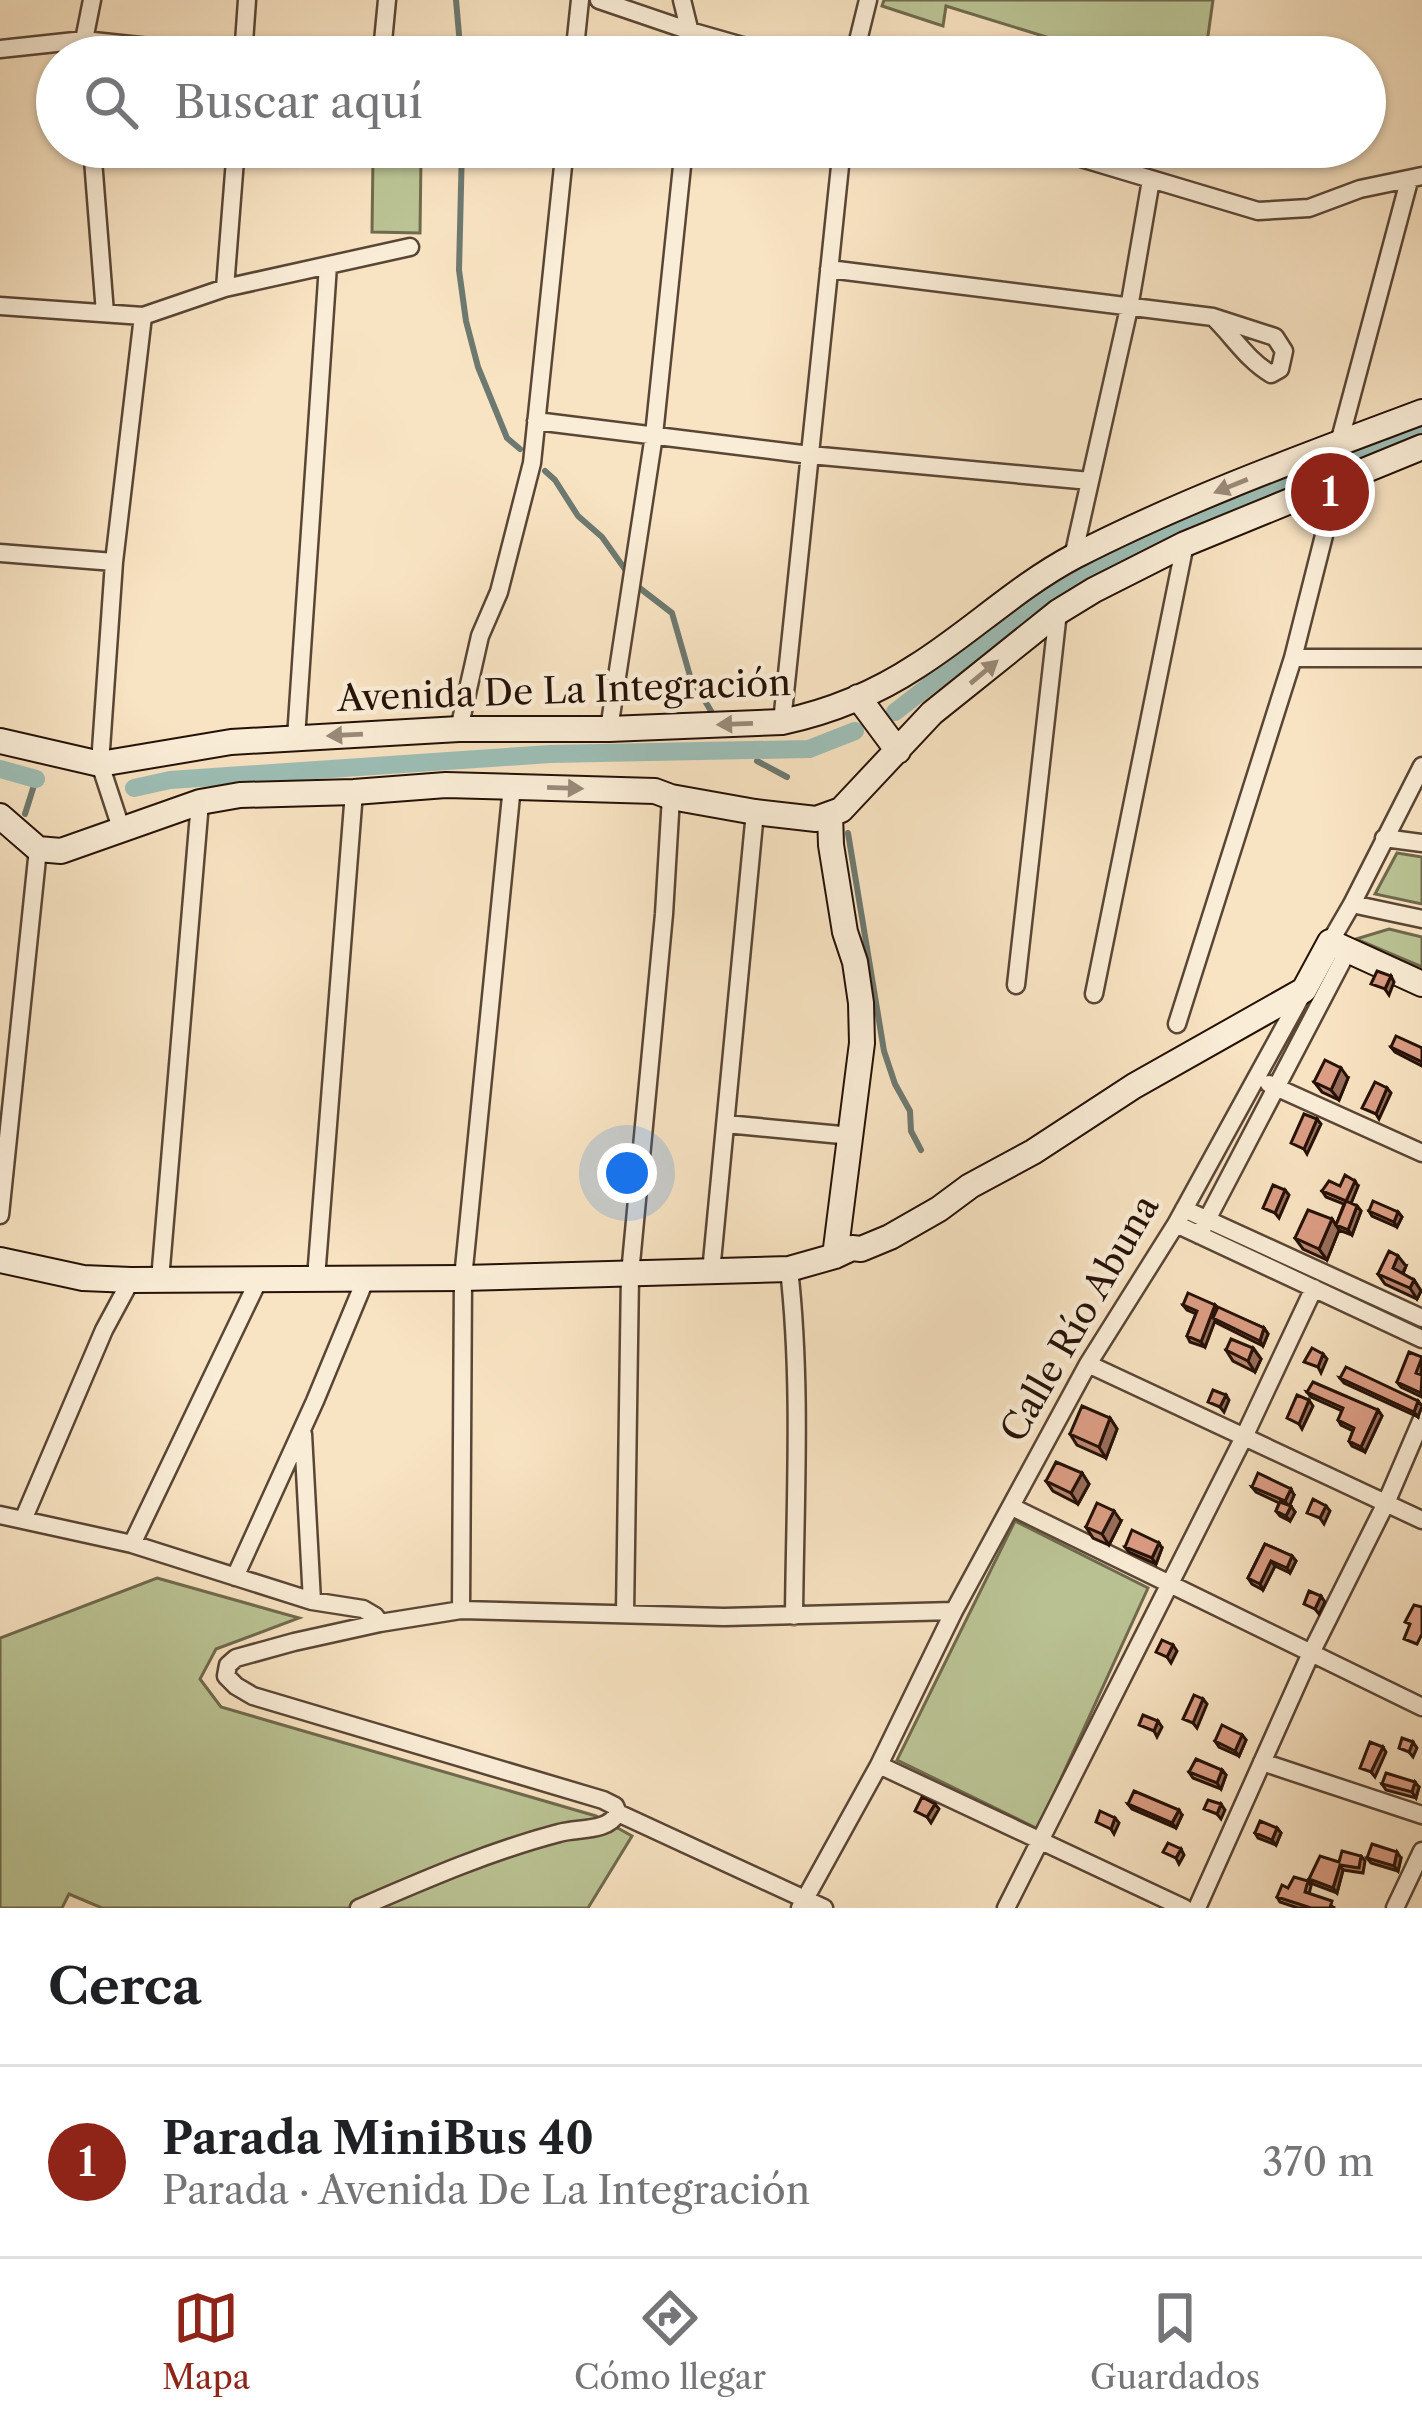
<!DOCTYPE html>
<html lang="es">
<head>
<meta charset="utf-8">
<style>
  body { margin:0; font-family:"Libre Caslon Text",serif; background:#f2f2f2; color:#202124 }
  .you { position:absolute; left:627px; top:1173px; width:42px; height:42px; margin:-30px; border:9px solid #fff; border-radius:50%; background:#1a73e8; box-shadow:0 0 0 18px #1a73e833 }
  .badge { display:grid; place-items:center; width:78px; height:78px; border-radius:50%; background:#8f2418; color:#fff; font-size:39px; font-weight:700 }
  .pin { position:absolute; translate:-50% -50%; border:6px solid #fff; box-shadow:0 3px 12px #0006 }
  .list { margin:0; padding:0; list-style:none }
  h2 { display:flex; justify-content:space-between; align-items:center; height:156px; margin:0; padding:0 48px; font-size:51px }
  h2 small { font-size:39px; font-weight:400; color:#757577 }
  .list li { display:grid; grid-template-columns:78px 1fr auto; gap:36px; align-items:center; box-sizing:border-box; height:192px; padding:0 48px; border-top:3px solid #e0e0e0 }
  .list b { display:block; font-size:45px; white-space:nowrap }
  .list p { margin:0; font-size:39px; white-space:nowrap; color:#757577 }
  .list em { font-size:39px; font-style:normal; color:#757577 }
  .icon { flex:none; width:66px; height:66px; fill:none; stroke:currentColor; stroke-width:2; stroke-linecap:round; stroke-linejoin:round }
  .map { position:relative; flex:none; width:1422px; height:1908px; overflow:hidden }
  .search { position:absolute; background:#fff; box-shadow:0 3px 9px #0004; left:36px; right:36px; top:36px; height:132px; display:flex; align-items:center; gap:30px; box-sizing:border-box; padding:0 42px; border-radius:66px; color:#757577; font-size:45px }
  .sheet { height:348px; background:#fff }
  nav { display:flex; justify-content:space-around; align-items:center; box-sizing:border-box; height:168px; border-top:3px solid #e0e0e0; background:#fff; font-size:33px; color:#757577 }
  nav a { display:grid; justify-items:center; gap:6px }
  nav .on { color:#8f2418 }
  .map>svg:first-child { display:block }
  .green { fill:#bbc495; stroke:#706a4e; stroke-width:3 }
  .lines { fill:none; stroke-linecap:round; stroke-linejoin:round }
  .stream { stroke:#6d7970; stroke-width:6 }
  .canal { stroke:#9dbeb6; stroke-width:18 }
  .street-casing { stroke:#5a4636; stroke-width:21 }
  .secondary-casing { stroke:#251107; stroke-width:28 }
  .street { stroke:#faedd7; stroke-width:16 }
  .secondary { stroke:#faedd7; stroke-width:24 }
  .wall { fill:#bc8772; stroke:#251107; stroke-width:3 }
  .shaded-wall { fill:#996e5c; stroke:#251107; stroke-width:3 }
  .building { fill:#db9d84; stroke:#251107; stroke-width:3 }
  .oneway { fill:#9a8a79 }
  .labels { text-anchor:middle; stroke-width:9; stroke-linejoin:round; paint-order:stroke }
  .street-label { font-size:36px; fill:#251107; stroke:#faedd7 }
</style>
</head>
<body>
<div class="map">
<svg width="1422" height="1908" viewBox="0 0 1422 1908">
  <rect width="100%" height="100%" fill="#f8e3c2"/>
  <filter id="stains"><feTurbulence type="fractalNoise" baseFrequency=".00167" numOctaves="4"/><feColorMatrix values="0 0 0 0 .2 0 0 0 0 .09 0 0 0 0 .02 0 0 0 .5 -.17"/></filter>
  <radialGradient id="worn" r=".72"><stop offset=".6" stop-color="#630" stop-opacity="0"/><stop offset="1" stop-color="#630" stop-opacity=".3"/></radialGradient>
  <path class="green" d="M884 0H1213L1205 57H1111L946 6 943 26 882 6Z
    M373 157 421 158 420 233 372 232Z
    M1397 853 1422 857V904L1375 894Z
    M1389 929 1422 937V967L1356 939Z
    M1015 1521 1148 1588 1038 1829 897 1760Z
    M157 1578 299 1618 216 1649 200 1679 221 1707 596 1816 632 1836 588 1908H102L69 1894 62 1908H0V1638Z"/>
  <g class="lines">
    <path class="stream" d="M456 0 461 57
      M462 147 459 270 466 321 478 367 507 438 520 449
      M545 471 555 480 578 516 602 537 637 586 672 613 690 676 714 716
      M757 761 787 777
      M25 814 36 779
      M848 833 884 1051 895 1084 910 1111 911 1131 921 1150"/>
    <path class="canal" d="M895 712 1020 615 1099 568 1199 518 1389 445 1422 429
      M0 769 36 779
      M134 788 170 780 550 754 809 749 855 731"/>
    <defs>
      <path id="street" d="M599 0 690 31 781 57
        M682 0 696 57
        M0 49 84 40 242 57
        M86 57 84 40 92 0
        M243 57 247 0
        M376 57 382 52 387 0
        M574 57 580 0
        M854 57 868 0
        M92 147 105 313
        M1044 147 1258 211 1309 208 1360 189 1422 176
        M829 269 1213 317 1275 337 1284 351 1280 369 1271 374C1247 360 1233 336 1213 317
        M225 288 236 147
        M0 306 143 316
        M536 421 810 455 1090 481
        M1339 443 1409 181
        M0 553 114 562
        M1073 557 1129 308 1151 180
        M1293 658H1422
        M782 722 842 147
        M459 729 480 636 499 592 532 463 565 147
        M609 729 654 435 684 147
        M296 738 328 265
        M122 831 100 764 114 562 143 316 225 288 410 247
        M1384 838 1422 843
        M1352 904 1422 919
        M1330 942 1352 904 1422 766
        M1016 985 1058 612
        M1094 994 1185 544
        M1177 1024 1293 658 1338 480
        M1269 1084 1422 1153
        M726 1124 852 1136
        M1184 1209 1422 1318
        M0 1215 38 849
        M1176 1224 1422 1339
        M1199 1235 1347 952
        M789 1269C802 1384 795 1501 794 1616
        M711 1272 755 812
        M316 1278 354 792
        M160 1280 200 802
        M1088 1364 1422 1520
        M303 1434 312 1601
        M1012 1507 1422 1707
        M0 1515 132 1544 312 1601 363 1609 375 1616 380 1623
        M23 1520 104 1330 131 1280
        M132 1544 259 1279
        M235 1577 315 1401 366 1278
        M461 1610 463 1278 512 786
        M625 1614 630 1274 664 914 671 797
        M1262 1762 1422 1815
        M879 1765 1184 1908
        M618 1813 824 1908
        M359 1908C424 1880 490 1851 559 1833 579 1827 606 1833 618 1813L615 1806 603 1800 253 1696 236 1686 226 1676 228 1665 236 1658 294 1642 380 1623 461 1610 724 1617 954 1611
        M800 1908 879 1765 954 1611 1088 1364 1176 1224 1304 991
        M1006 1908 1244 1437 1314 1288
        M1197 1908 1311 1653 1386 1503 1422 1419
        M1395 1908 1422 1851"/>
      <path id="secondary" d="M858 697 898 751
        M0 741 100 764 231 742 459 729H609L782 722C829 712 876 693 917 666 971 632 1018 586 1075 556 1186 499 1305 456 1422 412
        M830 814 831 845 845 932 855 962 861 1003 862 1043 835 1256
        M0 816 38 849 61 851 200 802 240 795 354 792 446 785 655 791 671 797 755 812 816 819 841 810 932 713 1058 612 1094 590 1185 544 1422 447
        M0 1260 83 1278 131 1280 463 1278 789 1269 835 1256 852 1248 861 1249 890 1237 939 1209 970 1186 1033 1152 1134 1086 1304 990 1330 942 1422 984"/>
    </defs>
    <use href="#street" class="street-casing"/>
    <use href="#secondary" class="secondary-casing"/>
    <use href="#street" class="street"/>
    <use href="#secondary" class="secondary"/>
  </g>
  <path class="wall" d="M1391 1047 1422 1048V1066L1395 1052Z
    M1348 1078 1339 1100 1322 1092 1314 1082Z
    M1340 1186H1358L1351 1203 1357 1206 1361 1211 1352 1235 1339 1230 1327 1260 1303 1249 1295 1238 1332 1219 1336 1225 1344 1204 1326 1197 1322 1191Z
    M1369 1211 1398 1212 1402 1217 1397 1227 1372 1216Z
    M1406 1266 1403 1274 1414 1280 1421 1291 1417 1299 1385 1284 1378 1274Z
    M1183 1305H1215L1217 1308 1264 1328 1268 1334 1263 1346 1217 1323 1215 1320 1205 1347 1190 1342 1187 1336 1196 1314 1187 1310Z
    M1253 1348 1261 1359 1255 1372 1233 1361 1226 1350Z
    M1422 1357 1421 1375 1422 1397 1401 1387 1397 1382Z
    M1340 1378 1418 1401V1417L1344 1383Z
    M1307 1392 1378 1410 1382 1416 1365 1452 1352 1446 1349 1441 1353 1431 1341 1425 1338 1420 1342 1411 1311 1397Z
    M1110 1418 1117 1429 1106 1458 1077 1445 1070 1434Z
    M1082 1473 1089 1484 1078 1504 1053 1491 1046 1481Z
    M1252 1487 1294 1495 1289 1506 1295 1512 1290 1521 1280 1516 1276 1511 1279 1503 1256 1492Z
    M1121 1521 1109 1545 1093 1538 1086 1527Z
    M1265 1544 1292 1556 1296 1561 1290 1573 1275 1566 1263 1590 1252 1584 1248 1578Z
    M1125 1547 1162 1548 1156 1564 1129 1552Z
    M1242 1735 1246 1740 1239 1756 1219 1747 1215 1741Z
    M1222 1770 1226 1775 1221 1789 1193 1778 1189 1772Z
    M1382 1784 1419 1787 1416 1798 1386 1790Z
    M1128 1804 1182 1815 1176 1828 1132 1809Z
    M1277 1828 1281 1833 1276 1845 1258 1838 1255 1833Z
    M1361 1856 1365 1861 1363 1873 1343 1870 1337 1893 1313 1884 1309 1879 1339 1862Z
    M1367 1858H1401L1398 1871 1371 1863Z
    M1308 1881 1311 1886 1309 1894 1335 1908H1298L1280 1902 1277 1897 1288 1888Z"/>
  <path class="shaded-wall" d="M1391 976 1394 982 1389 995 1385 989Z
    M1341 1068 1348 1078 1339 1100 1331 1090Z
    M1387 1088 1391 1093 1379 1119 1376 1114Z
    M1317 1119 1321 1124 1307 1154 1304 1149Z
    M1355 1181 1358 1186 1350 1206 1346 1201Z
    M1285 1190 1289 1195 1279 1218 1275 1213Z
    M1357 1206 1361 1211 1352 1235 1348 1230Z
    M1398 1212 1402 1217 1397 1227 1394 1222Z
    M1332 1219 1339 1230 1327 1260 1319 1249Z
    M1398 1256 1406 1266 1400 1279 1393 1268Z
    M1414 1280 1421 1291 1417 1299 1410 1288Z
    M1215 1305 1219 1310 1205 1347 1201 1342Z
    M1264 1328 1268 1334 1263 1346 1260 1341Z
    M1253 1348 1261 1359 1255 1372 1248 1361Z
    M1323 1354 1327 1359 1321 1373 1318 1367Z
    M1226 1395 1229 1400 1224 1412 1220 1407Z
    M1309 1400 1313 1406 1302 1429 1299 1424Z
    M1418 1401 1422 1406 1418 1417 1414 1412Z
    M1378 1410 1382 1416 1365 1452 1361 1447Z
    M1110 1418 1117 1429 1106 1458 1099 1447Z
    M1082 1473 1089 1484 1078 1504 1071 1493Z
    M1291 1489 1294 1495 1289 1507 1285 1501Z
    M1291 1506 1295 1512 1290 1521 1286 1516Z
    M1326 1506 1330 1511 1324 1524 1320 1518Z
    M1114 1511 1121 1521 1109 1545 1102 1534Z
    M1159 1543 1162 1548 1156 1564 1152 1558Z
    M1292 1556 1296 1561 1290 1573 1287 1568Z
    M1271 1561 1275 1566 1263 1590 1260 1584Z
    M1321 1596 1325 1602 1319 1614 1315 1609Z
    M1173 1645 1177 1651 1171 1663 1167 1657Z
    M1203 1699 1207 1704 1197 1728 1193 1723Z
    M1158 1721 1162 1727 1157 1737 1154 1731Z
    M1242 1735 1246 1740 1239 1756 1235 1751Z
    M1413 1742 1417 1748 1413 1757 1409 1752Z
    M1383 1747 1386 1752 1375 1777 1371 1772Z
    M1222 1770 1226 1775 1221 1789 1217 1783Z
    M1415 1782 1419 1787 1416 1798 1412 1792Z
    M935 1804 939 1809 931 1823 927 1817Z
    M1221 1804 1225 1810 1221 1819 1217 1814Z
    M1179 1810 1182 1815 1176 1828 1172 1823Z
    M1115 1818 1119 1823 1114 1834 1111 1829Z
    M1277 1828 1281 1833 1276 1845 1272 1840Z
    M1181 1849 1184 1855 1179 1864 1176 1858Z
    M1397 1852 1401 1858 1398 1871 1394 1866Z
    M1340 1865 1343 1870 1337 1893 1333 1888Z"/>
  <path class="building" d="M1377 971 1391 976 1385 989 1371 984Z
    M1396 1036 1422 1048V1062L1391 1047Z
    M1325 1060 1341 1068 1331 1090 1314 1082Z
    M1375 1082 1387 1088 1376 1114 1362 1108Z
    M1304 1114 1317 1119 1304 1149 1291 1143Z
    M1345 1175 1355 1181 1346 1201 1322 1191 1329 1181 1340 1186Z
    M1273 1185 1285 1190 1275 1213 1263 1208Z
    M1346 1201 1357 1206 1348 1230 1336 1225Z
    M1373 1201 1398 1212 1394 1222 1369 1211Z
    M1308 1210 1332 1219 1319 1249 1295 1238Z
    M1389 1251 1398 1256 1393 1268 1414 1280 1410 1288 1378 1274Z
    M1188 1293 1215 1305 1201 1342 1187 1336 1197 1311 1183 1305Z
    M1218 1307 1264 1328 1260 1341 1213 1318Z
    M1231 1339 1253 1348 1248 1361 1226 1350Z
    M1312 1348 1323 1354 1318 1367 1304 1362Z
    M1409 1352 1422 1357 1416 1373 1422 1375 1421 1393 1397 1382Z
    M1346 1367 1418 1401 1414 1412 1340 1378Z
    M1313 1382 1378 1410 1361 1447 1349 1441 1354 1428 1338 1420 1343 1408 1307 1392Z
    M1213 1390 1226 1395 1220 1407 1208 1402Z
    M1297 1395 1309 1400 1299 1424 1287 1418Z
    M1082 1406 1110 1418 1099 1447 1070 1434Z
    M1056 1462 1082 1473 1071 1493 1046 1481Z
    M1258 1473 1291 1489 1285 1501 1252 1487Z
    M1313 1499 1326 1506 1320 1518 1307 1513Z
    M1280 1502 1291 1506 1286 1516 1276 1511Z
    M1097 1503 1114 1511 1102 1534 1086 1527Z
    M1132 1530 1159 1543 1152 1558 1125 1547Z
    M1265 1544 1292 1556 1287 1568 1271 1561 1260 1584 1248 1578Z
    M1309 1591 1321 1596 1315 1609 1304 1604Z
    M1414 1605 1422 1607V1634L1417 1644 1404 1639 1410 1624 1405 1622Z
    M1162 1640 1173 1645 1167 1657 1156 1652Z
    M1194 1695 1203 1699 1193 1723 1183 1719Z
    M1143 1715 1158 1721 1154 1731 1139 1725Z
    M1222 1725 1242 1735 1235 1751 1215 1741Z
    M1402 1738 1413 1742 1409 1752 1399 1748Z
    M1370 1742 1383 1747 1371 1772 1360 1768Z
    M1196 1759 1222 1770 1217 1783 1189 1772Z
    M1386 1773 1415 1782 1412 1792 1382 1784Z
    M1134 1791 1179 1810 1172 1823 1128 1804Z
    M922 1797 935 1804 927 1817 915 1811Z
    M1208 1800 1221 1804 1217 1814 1204 1809Z
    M1100 1811 1115 1818 1111 1829 1096 1822Z
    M1260 1821 1277 1828 1272 1840 1255 1833Z
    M1168 1843 1181 1849 1176 1858 1163 1852Z
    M1372 1844 1397 1852 1394 1866 1367 1858Z
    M1342 1851 1361 1856 1359 1868 1340 1865 1333 1888 1309 1879 1320 1856 1339 1862Z
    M1294 1877 1308 1881 1305 1892 1332 1901 1330 1908H1311L1277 1897 1282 1885 1288 1888Z"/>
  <defs><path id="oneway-solid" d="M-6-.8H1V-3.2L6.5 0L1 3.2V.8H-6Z" transform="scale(3)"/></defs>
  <g class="oneway">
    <use href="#oneway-solid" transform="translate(1231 486) rotate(158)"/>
    <use href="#oneway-solid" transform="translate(984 672) rotate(-40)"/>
    <use href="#oneway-solid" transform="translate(735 724) rotate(178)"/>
    <use href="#oneway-solid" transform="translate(345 735) rotate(177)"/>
    <use href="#oneway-solid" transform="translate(565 788) rotate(2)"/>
  </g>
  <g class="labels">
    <g class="street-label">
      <text transform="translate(564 690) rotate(-2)" y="13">Avenida De La Integración</text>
      <text transform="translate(1079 1318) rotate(-60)" y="13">Calle Río Abuna</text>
    </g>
  </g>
  <rect width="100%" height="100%" filter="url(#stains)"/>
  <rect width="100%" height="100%" fill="url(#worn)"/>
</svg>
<div class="you"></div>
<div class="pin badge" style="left:1330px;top:492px">1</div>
<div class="search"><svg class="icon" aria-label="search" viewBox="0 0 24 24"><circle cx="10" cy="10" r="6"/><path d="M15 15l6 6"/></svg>Buscar aquí</div>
</div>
<section class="sheet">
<h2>Cerca<small></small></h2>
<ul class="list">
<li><span class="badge">1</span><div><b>Parada MiniBus 40</b><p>Parada · Avenida De La Integración</p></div><em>370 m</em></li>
</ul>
</section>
<nav>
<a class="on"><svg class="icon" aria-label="map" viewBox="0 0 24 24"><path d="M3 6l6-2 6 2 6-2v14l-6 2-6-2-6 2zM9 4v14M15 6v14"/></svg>Mapa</a>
<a><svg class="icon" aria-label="directions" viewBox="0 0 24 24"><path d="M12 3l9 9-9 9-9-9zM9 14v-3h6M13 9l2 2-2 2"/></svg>Cómo llegar</a>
<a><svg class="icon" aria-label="saved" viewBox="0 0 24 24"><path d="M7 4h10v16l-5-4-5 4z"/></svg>Guardados</a>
</nav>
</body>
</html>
